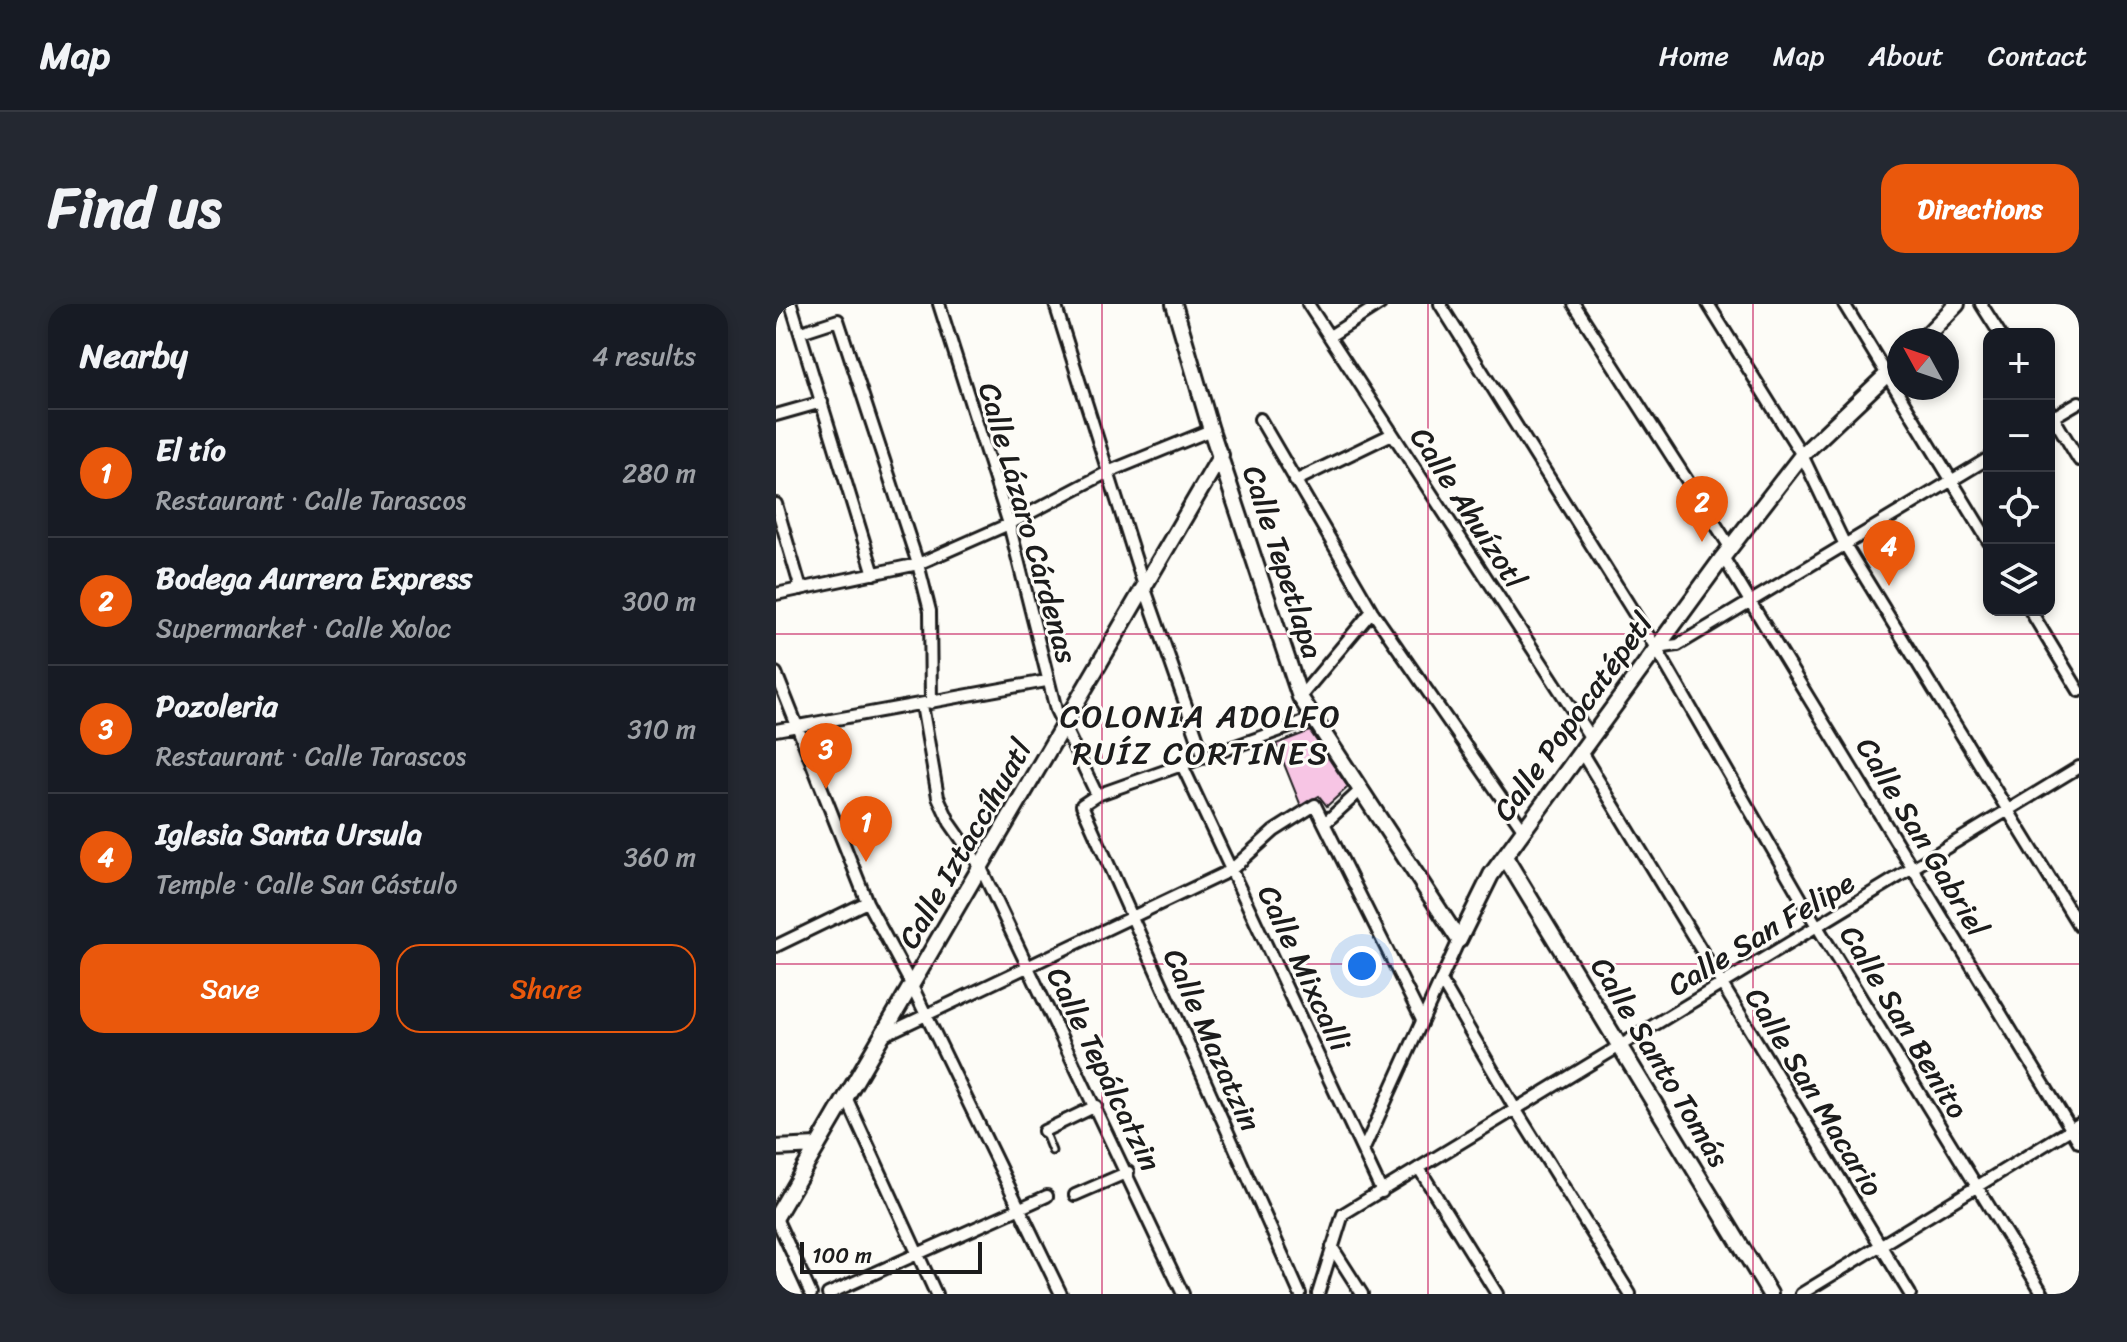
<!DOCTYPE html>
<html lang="en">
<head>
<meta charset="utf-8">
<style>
  body { margin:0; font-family:Sriracha,sans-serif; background:#242831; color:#f1f3f6 }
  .controls { position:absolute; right:24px; top:24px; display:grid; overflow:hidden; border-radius:16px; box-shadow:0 4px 12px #0003 }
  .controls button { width:72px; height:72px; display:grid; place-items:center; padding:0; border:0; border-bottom:2px solid #363941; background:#171b24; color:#f1f3f6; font:40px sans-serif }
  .compass { position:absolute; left:1111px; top:24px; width:72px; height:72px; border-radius:50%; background:#171b24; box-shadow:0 4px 12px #0003; rotate:310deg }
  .scale { position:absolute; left:24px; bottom:20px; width:182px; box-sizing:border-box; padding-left:8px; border:4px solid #1c1c1c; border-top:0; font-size:22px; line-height:28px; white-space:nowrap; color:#1c1c1c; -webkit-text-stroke:6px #fdfcf7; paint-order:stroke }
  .you { position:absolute; left:586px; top:662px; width:28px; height:28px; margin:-20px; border:6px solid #fff; border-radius:50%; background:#1a73e8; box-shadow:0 0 0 12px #1a73e833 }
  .badge { display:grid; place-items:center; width:52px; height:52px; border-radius:50%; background:#ea580c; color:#fff; font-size:26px; font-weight:700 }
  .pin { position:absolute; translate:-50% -66px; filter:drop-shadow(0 2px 4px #0008) }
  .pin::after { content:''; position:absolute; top:42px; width:28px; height:24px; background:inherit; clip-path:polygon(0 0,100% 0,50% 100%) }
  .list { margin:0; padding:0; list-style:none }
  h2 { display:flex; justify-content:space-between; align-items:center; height:104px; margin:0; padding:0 32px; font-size:34px }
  h2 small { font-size:26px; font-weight:400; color:#9ea1a6 }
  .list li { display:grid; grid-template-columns:52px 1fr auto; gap:24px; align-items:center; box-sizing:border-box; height:128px; padding:0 32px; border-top:2px solid #363941 }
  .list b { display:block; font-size:30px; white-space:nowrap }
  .list p { margin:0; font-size:26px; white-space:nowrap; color:#9ea1a6 }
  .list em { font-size:26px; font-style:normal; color:#9ea1a6 }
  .actions { display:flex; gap:16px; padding:24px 32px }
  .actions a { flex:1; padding:18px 0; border:2px solid #ea580c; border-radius:24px; text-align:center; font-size:28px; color:#ea580c }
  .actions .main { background:#ea580c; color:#fff }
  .icon { flex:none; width:44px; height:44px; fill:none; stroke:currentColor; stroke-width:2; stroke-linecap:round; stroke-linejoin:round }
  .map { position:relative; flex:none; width:1303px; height:990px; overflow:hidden; border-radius:24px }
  header { display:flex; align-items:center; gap:48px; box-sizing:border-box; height:112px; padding:0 40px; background:#171b24; border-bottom:2px solid #363941 }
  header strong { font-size:38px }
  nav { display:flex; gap:44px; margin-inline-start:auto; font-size:28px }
  .intro { display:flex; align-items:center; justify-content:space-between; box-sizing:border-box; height:192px; padding:0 48px }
  h1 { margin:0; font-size:56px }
  .button { padding:20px 36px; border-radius:24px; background:#ea580c; color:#fff; font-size:28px; font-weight:700 }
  main { display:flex; gap:48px; padding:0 48px }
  aside { flex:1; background:#171b24; border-radius:24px; box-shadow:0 4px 12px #0003 }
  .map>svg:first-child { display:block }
  .building { fill:#f7c5e4; stroke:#1c1c1c; stroke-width:2 }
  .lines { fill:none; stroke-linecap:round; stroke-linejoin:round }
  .lane-casing { stroke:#1c1c1c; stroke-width:11 }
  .street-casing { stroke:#1c1c1c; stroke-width:16 }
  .secondary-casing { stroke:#1c1c1c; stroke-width:20 }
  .lane { stroke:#fdfcf7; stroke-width:5 }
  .street { stroke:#fdfcf7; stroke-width:10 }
  .secondary { stroke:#fdfcf7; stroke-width:14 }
  .grid { fill:none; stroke:#c2185b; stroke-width:2; stroke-opacity:0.55 }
  .labels { text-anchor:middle; stroke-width:6; stroke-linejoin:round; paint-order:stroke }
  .street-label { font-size:30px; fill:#1c1c1c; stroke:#fdfcf7 }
  .neighbourhood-label { font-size:32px; letter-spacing:2px; fill:#1c1c1c; stroke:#fdfcf7 }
</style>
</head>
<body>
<header>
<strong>Map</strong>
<nav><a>Home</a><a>Map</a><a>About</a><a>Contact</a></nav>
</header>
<div class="intro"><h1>Find us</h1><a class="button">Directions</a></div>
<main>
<aside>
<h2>Nearby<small>4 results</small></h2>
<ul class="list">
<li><span class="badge">1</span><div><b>El tío</b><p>Restaurant · Calle Tarascos</p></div><em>280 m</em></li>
<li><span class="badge">2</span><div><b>Bodega Aurrera Express</b><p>Supermarket · Calle Xoloc</p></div><em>300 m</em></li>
<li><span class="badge">3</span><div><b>Pozoleria</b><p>Restaurant · Calle Tarascos</p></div><em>310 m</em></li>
<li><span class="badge">4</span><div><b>Iglesia Santa Ursula</b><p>Temple · Calle San Cástulo</p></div><em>360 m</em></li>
</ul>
<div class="actions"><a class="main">Save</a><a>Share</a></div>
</aside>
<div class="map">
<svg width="1303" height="990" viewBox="0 0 1303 990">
  <rect width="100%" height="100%" fill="#fdfcf7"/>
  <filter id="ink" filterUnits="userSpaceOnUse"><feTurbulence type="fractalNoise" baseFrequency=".0125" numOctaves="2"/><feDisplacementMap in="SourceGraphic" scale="16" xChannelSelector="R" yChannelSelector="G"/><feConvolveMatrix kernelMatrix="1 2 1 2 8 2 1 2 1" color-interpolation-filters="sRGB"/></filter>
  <g filter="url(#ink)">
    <path class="building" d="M534 427 572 483 551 502 543 492 525 502 500 440Z"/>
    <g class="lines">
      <defs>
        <path id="lane" d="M268 827 276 847"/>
        <path id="street" d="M15 0 98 270
          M163 0 233 220 280 406 321 491
          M279 0 369 285 428 453
          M532 0 814 433
          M664 0 880 344 1042 624 1267 990
          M798 0 954 243
          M932 0 1026 151 1069 241 1303 622
          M1068 0 1213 238
          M1205 0 1224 30
          M25 28 62 16 142 260 154 307 155 399
          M554 32 604 0
          M1273 106 1303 156
          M0 111 46 98
          M484 115 596 307 747 525
          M1274 115 1303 98
          M519 177 614 131
          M0 200 25 285
          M947 253 1303 838
          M0 290 142 260 233 220 332 168 435 126
          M1254 306 1303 387
          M880 344 902 341 1213 154
          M0 369 91 598 136 682 285 990
          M524 393 596 307
          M146 401 162 493 174 519 204 562 407 990
          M0 426 270 377
          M804 446 1134 990
          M406 461 606 888
          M549 519 586 485
          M0 642 91 598
          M665 677 741 808 854 990
          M108 731 455 566 498 527 539 501 646 716
          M70 793 160 990
          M268 827 320 802
          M587 847 683 636
          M644 866 721 990
          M299 891 352 868
          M0 914 35 990
          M556 943 586 990
          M52 990 271 892
          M524 990 306 501 321 491 536 415
          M542 990 567 910 1303 463
          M1025 990 1303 820"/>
        <path id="secondary" d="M398 0 435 126 524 393 683 636
          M1146 36 1181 0
          M729 553 994 990
          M683 636 715 571 947 253 1026 151 1123 59
          M0 844 41 842
          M0 913 445 151"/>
      </defs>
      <use href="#lane" class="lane-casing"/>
      <use href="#street" class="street-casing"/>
      <use href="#secondary" class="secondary-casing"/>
      <use href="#lane" class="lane"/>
      <use href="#street" class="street"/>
      <use href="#secondary" class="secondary"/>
    </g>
  </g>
  <path class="grid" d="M326 0V990M652 0V990M977 0V990M0 330H1303M0 660H1303"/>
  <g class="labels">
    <g class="street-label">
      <text transform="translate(692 204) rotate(57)" y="10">Calle Ahuízotl</text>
      <text transform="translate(252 219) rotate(74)" y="10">Calle Lázaro Cárdenas</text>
      <text transform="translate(507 258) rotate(72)" y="10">Calle Tepetlapa</text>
      <text transform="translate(797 413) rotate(-54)" y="10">Calle Popocatépetl</text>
      <text transform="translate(1146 533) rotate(59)" y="10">Calle San Gabriel</text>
      <text transform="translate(189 540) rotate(-60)" y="10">Calle Iztaccíhuatl</text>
      <text transform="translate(985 630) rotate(-31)" y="10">Calle San Felipe</text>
      <text transform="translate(528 664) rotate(65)" y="10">Calle Mixcalli</text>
      <text transform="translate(1128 718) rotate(59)" y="10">Calle San Benito</text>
      <text transform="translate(436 736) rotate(66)" y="10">Calle Mazatzin</text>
      <text transform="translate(884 758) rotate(59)" y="10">Calle Santo Tomás</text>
      <text transform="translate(328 765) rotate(64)" y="10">Calle Tepálcatzin</text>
      <text transform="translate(1038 788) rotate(59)" y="10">Calle San Macario</text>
    </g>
    <g class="neighbourhood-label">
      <text x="425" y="423">COLONIA ADOLFO<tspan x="425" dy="37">RUÍZ CORTINES</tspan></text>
    </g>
  </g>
</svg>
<div class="controls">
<button>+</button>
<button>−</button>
<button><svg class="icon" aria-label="locate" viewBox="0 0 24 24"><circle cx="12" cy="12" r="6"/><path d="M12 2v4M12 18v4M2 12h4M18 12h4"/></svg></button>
<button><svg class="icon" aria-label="layers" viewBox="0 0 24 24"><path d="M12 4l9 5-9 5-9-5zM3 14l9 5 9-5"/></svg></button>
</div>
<svg class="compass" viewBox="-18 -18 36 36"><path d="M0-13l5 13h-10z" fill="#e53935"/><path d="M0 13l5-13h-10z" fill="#9ea1a6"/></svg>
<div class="scale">100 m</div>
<div class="you"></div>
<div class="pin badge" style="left:90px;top:558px">1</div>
<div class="pin badge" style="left:926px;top:238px">2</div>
<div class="pin badge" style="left:50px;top:485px">3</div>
<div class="pin badge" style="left:1113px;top:282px">4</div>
</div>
</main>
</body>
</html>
